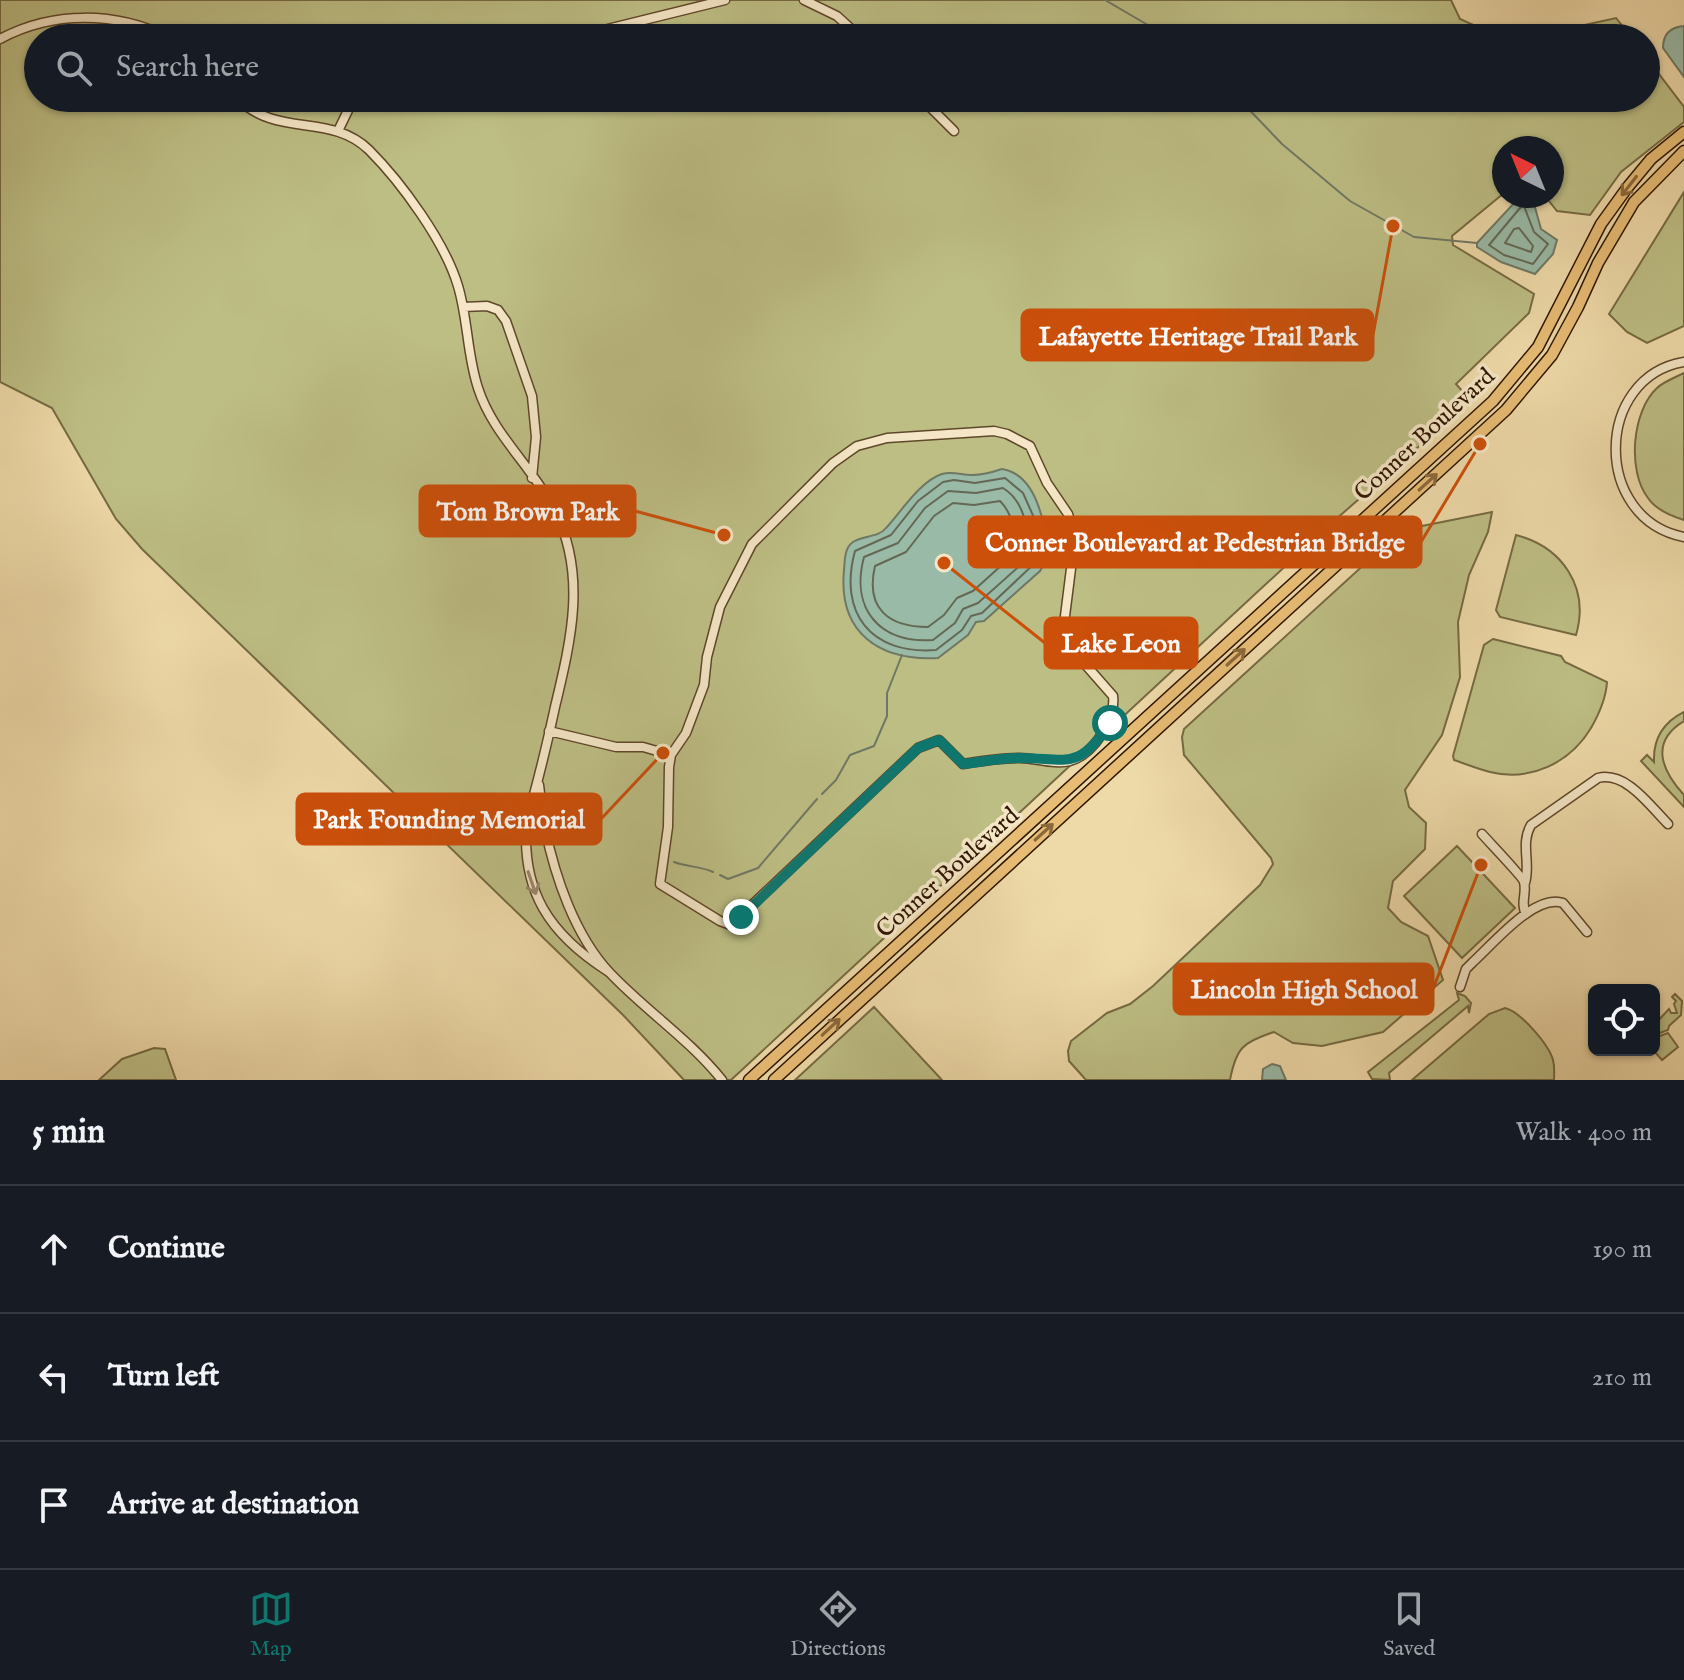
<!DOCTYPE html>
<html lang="en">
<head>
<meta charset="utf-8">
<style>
  body { margin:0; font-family:"IM FELL English",serif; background:#20242c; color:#f1f3f6 }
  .controls { position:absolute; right:24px; bottom:24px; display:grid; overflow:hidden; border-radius:12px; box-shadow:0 2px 6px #0004 }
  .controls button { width:72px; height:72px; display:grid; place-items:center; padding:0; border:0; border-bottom:2px solid #363941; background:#171b24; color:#f1f3f6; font:40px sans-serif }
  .compass { position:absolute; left:1492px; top:136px; width:72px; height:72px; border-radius:50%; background:#171b24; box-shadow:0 2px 6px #0004; rotate:317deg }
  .stop { position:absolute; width:24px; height:24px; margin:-18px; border:6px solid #0f766e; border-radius:50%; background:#fff }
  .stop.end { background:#0f766e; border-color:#fff; box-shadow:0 2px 8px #0008 }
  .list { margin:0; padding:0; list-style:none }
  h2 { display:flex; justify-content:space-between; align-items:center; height:104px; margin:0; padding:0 32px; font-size:34px }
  h2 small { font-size:26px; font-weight:400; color:#9ea1a6 }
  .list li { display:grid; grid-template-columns:52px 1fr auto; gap:24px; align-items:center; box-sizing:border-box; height:128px; padding:0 32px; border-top:2px solid #363941 }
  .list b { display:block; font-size:30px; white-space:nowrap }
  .list em { font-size:26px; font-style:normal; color:#9ea1a6 }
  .icon { flex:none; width:44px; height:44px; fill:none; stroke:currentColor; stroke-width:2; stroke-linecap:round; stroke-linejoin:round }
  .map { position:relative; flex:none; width:1684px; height:1080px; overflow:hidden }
  .search { position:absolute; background:#171b24; box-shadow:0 2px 6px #0004; left:24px; right:24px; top:24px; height:88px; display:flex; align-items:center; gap:20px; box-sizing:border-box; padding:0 28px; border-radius:44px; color:#9ea1a6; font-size:30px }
  .sheet { height:488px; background:#171b24 }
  nav { display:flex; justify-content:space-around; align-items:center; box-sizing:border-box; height:112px; border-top:2px solid #363941; background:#171b24; font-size:22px; color:#9ea1a6 }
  nav a { display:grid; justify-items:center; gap:4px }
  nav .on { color:#0f766e }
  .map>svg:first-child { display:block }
  .green { fill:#bdbe84; stroke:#766a42; stroke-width:2 }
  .water { fill:#99baa7; stroke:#6f7864; stroke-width:2 }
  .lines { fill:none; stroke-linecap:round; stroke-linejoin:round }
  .shore { stroke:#646854; stroke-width:2 }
  .stream { stroke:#6f7864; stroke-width:2 }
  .minor-casing { stroke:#5f472a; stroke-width:11 }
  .major-casing { stroke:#2f1600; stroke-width:13 }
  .minor { stroke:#f4e6c6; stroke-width:8 }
  .major { stroke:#e7bc74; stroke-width:10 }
  .oneway { stroke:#8b693a }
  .oneway2 { stroke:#9b886d }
  .route { stroke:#0f766e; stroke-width:10 }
  .labels { text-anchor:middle; stroke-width:7; stroke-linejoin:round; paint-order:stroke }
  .street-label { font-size:24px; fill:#2f1600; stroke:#f4e6c6 }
  .leader { fill:none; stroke:#cc4f0a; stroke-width:3 }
  .callout-dot { fill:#cc4f0a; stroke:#f4e6c6; stroke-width:3 }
  .callout { fill:#cc4f0a; stroke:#cc4f0a; stroke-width:3 }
  .callout-label { font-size:26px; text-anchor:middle; font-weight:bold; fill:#fff }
</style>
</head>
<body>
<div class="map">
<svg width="1684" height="1080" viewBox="0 0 1684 1080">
  <rect width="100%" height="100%" fill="#eed9a8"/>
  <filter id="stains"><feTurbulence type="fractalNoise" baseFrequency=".0025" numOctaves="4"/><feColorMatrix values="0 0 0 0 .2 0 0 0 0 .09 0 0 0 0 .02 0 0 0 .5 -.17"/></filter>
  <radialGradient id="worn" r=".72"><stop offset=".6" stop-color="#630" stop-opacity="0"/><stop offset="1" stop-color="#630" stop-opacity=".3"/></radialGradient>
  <path class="green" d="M0 0H1451L1460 19 1502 38H38V98H1646V57L1684 107V122L1621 172 1590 215 1557 211 1545 196H1552V148H1504V193L1452 236 1453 245 1534 294 1529 313 1456 384 1471 401 1335 520 731 1080H684L623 1015 142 549 116 519 52 408 0 382Z
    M1616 18 1632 38H1525Z
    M1684 192V326L1647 343 1627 332 1609 314Z
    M1684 373V520C1671 516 1656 510 1648 498 1627 471 1632 411 1657 388 1663 382 1676 377 1684 373Z
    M1492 512 1488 532 1469 575 1458 622 1460 677 1442 735 1405 790 1409 807 1426 823 1425 849 1393 881 1388 908 1401 922 1428 936 1443 980 1383 1032 1322 1046 1293 1043 1274 1032C1243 1042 1236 1048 1230 1080H1086L1069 1061 1068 1051 1071 1041 1107 1013 1130 1004 1153 986 1260 885 1273 864 1271 858 1184 755 1182 737 1184 729 1402 530Z
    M1516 535C1562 547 1590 587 1576 635L1500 617 1496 610Z
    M1493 639 1561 656 1565 662 1607 682C1606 699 1599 714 1591 728 1570 763 1530 782 1490 772 1478 769 1466 764 1454 760L1453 756 1484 645Z
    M1684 712V721C1649 742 1662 771 1684 795V807L1641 761 1647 755 1654 762C1653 739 1664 722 1684 712Z
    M1457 846 1515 908 1462 958 1404 896Z
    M1457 993 1465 996 1471 1003 1469 1013 1468 1006 1389 1073 1390 1080 1372 1079 1368 1072 1459 1000Z
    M1675 994 1682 1001 1681 1015 1669 1026 1668 1030 1654 1035V1025L1669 1009 1671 1013H1677L1674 1004 1676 1001 1672 997Z
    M874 1007 942 1080H795Z
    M1505 1008C1521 1012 1549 1045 1553 1060 1555 1067 1554 1073 1554 1080H1412L1489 1014Z
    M1668 1033 1678 1047 1662 1060 1653 1050 1654 1038Z
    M154 1048 165 1049 176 1080H99L122 1059Z"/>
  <path class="water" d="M1684 26V77L1663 48C1663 34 1671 27 1684 26Z
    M1528 196 1533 200 1541 229 1557 240 1553 254 1535 274 1501 262 1477 247V243L1515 202Z
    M1002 469C1027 473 1038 500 1043 522L1075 521 1076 523 1045 537 1044 564 1040 571 984 621 976 622 968 635 938 658C879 661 838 633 844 570 845 561 844 548 853 542 863 535 878 538 886 528 901 512 920 481 942 474 952 471 962 475 972 475 982 475 993 472 1002 469Z
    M1272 1064 1280 1066 1286 1080H1262L1263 1069Z"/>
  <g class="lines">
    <path class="shore" d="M1524 206 1534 232 1548 244 1533 264 1504 255 1489 245 1520 208Z
      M1519 228 1533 246 1531 252 1505 243 1514 229Z
      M1005 478 1023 493 1039 529 1036 562 982 613 971 616 962 630 936 650C871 655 838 613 855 551L891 535 918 501 943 482 954 480 975 483Z
      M1003 488C1027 503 1030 536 1025 561L978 603 963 609 955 623 933 640C880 644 850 609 864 557L898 543 925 508 948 491 976 493Z
      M1000 501C1013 514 1018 538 1013 555L973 591 957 598 944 615 928 627C889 627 865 609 875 566L906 552 934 516 953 503 974 505Z"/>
    <path class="stream" d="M1105 0 1170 38
      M1238 98 1282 144 1350 201 1414 237 1477 243
      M822 794 836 780 850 755 874 746 887 716V693L902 655
      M674 862C687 867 700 866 713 872
      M720 875 728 879 758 868 817 799"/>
    <defs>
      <path id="minor" d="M804 0 837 16 861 38
        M571 38 725 0
        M0 39C52 11 116 11 169 38
        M237 98C278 139 330 112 369 150 401 182 445 242 458 286 468 319 467 355 478 388 493 435 533 467 555 511 587 575 571 640 555 707 547 744 538 782 527 819 520 891 550 935 609 972
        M921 98 954 131
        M338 131 354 98
        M463 307 487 306 498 310 506 321 532 396 536 437 532 478
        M1684 362C1594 377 1592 519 1684 537
        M994 431 1007 434 1030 446 1047 483 1068 514 1075 537 1064 624 1071 644 1077 655 1113 696C1116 719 1094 754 1070 761 1054 765 1036 758 1020 758 1000 758 981 761 963 764L939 740 918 748 734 922 728 924 720 921 660 884 668 827 669 767 671 755 686 733 704 685 707 657 720 607 752 544 833 463 857 446 887 438Z
        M549 731 616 747H643L671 755
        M539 785C541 799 541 814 545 828 555 877 575 936 610 973 646 1011 689 1039 722 1080
        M1482 834C1489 842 1523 877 1524 882 1527 894 1520 903 1526 914
        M1525 883C1531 863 1520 844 1531 825L1598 778C1626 771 1650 806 1668 824
        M1460 987 1466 969 1473 962C1493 944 1535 893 1563 903L1587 932"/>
      <path id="major" d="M749 1080 1493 401 1538 347 1601 224 1627 188 1651 159 1684 132
        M774 1080 1506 410 1552 355 1578 307 1598 263 1634 202 1684 151"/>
    </defs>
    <use href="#minor" class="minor-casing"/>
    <use href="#major" class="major-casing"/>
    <use href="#minor" class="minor"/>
    <use href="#major" class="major"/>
  </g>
  <defs><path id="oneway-shaft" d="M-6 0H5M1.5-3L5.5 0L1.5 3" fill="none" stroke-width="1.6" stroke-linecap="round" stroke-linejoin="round" transform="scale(2)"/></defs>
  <g class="oneway">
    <use href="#oneway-shaft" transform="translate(1629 186) rotate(128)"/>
    <use href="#oneway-shaft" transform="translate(1428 482) rotate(-42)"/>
    <use href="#oneway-shaft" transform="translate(1236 657) rotate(-42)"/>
    <use href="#oneway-shaft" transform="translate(1044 832) rotate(-42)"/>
    <use href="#oneway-shaft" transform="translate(831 1027) rotate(-43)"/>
  </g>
  <use class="oneway2" href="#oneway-shaft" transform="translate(532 883) rotate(71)"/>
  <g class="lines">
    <path class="route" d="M741 917 918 748 939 740 963 764C981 762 1000 758 1019 758 1067 758 1078 772 1110 723"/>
  </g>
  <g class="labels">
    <g class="street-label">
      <text transform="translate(1424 434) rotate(-43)" y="8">Conner Boulevard</text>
      <text transform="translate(947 872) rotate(-42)" y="8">Conner Boulevard</text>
    </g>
  </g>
  <path class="leader" d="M1393 226L1373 335M724 535L635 511M1480 444L1421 542M944 563L1045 643M663 753L601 819M1481 865L1433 989"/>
  <g class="callout-dot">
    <circle cx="1393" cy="226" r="8"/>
    <circle cx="724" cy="535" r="8"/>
    <circle cx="1480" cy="444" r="8"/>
    <circle cx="944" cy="563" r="8"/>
    <circle cx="663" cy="753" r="8"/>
    <circle cx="1481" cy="865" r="8"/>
  </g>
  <g class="callout">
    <rect x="1022" y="310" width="351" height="50" rx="8"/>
    <rect x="420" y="486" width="215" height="50" rx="8"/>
    <rect x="969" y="517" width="452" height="50" rx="8"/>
    <rect x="1045" y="618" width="152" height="50" rx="8"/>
    <rect x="297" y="794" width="304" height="50" rx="8"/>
    <rect x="1174" y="964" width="259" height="50" rx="8"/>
  </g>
  <g class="callout-label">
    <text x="1198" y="345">Lafayette Heritage Trail Park</text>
    <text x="528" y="520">Tom Brown Park</text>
    <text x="1195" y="551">Conner Boulevard at Pedestrian Bridge</text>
    <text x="1121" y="652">Lake Leon</text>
    <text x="449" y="828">Park Founding Memorial</text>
    <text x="1304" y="998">Lincoln High School</text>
  </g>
  <rect width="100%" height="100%" filter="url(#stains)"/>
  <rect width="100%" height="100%" fill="url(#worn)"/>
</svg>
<div class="controls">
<button><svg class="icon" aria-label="locate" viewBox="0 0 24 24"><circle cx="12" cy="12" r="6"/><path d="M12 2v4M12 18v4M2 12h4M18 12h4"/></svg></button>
</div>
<svg class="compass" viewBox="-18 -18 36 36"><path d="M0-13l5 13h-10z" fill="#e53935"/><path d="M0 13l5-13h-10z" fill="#9ea1a6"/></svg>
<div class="stop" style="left:1110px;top:723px"></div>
<div class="stop end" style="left:741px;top:917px"></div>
<div class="search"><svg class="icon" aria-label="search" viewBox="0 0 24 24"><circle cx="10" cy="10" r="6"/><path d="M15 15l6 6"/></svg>Search here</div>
</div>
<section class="sheet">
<h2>5 min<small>Walk · 400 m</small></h2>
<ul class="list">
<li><svg class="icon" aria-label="ahead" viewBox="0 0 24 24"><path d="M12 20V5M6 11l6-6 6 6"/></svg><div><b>Continue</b></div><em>190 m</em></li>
<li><svg class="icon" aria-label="left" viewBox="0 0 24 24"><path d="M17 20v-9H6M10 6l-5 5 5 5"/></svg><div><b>Turn left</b></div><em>210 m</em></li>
<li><svg class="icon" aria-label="arrive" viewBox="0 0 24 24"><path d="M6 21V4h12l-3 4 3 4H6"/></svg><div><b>Arrive at destination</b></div></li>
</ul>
</section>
<nav>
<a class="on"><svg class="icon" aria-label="map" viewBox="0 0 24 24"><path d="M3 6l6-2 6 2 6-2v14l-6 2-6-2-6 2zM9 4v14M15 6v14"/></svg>Map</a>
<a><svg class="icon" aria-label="directions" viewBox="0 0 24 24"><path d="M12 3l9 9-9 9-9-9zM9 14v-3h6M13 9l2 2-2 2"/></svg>Directions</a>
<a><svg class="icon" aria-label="saved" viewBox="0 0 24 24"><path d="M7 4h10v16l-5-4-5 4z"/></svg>Saved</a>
</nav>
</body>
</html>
